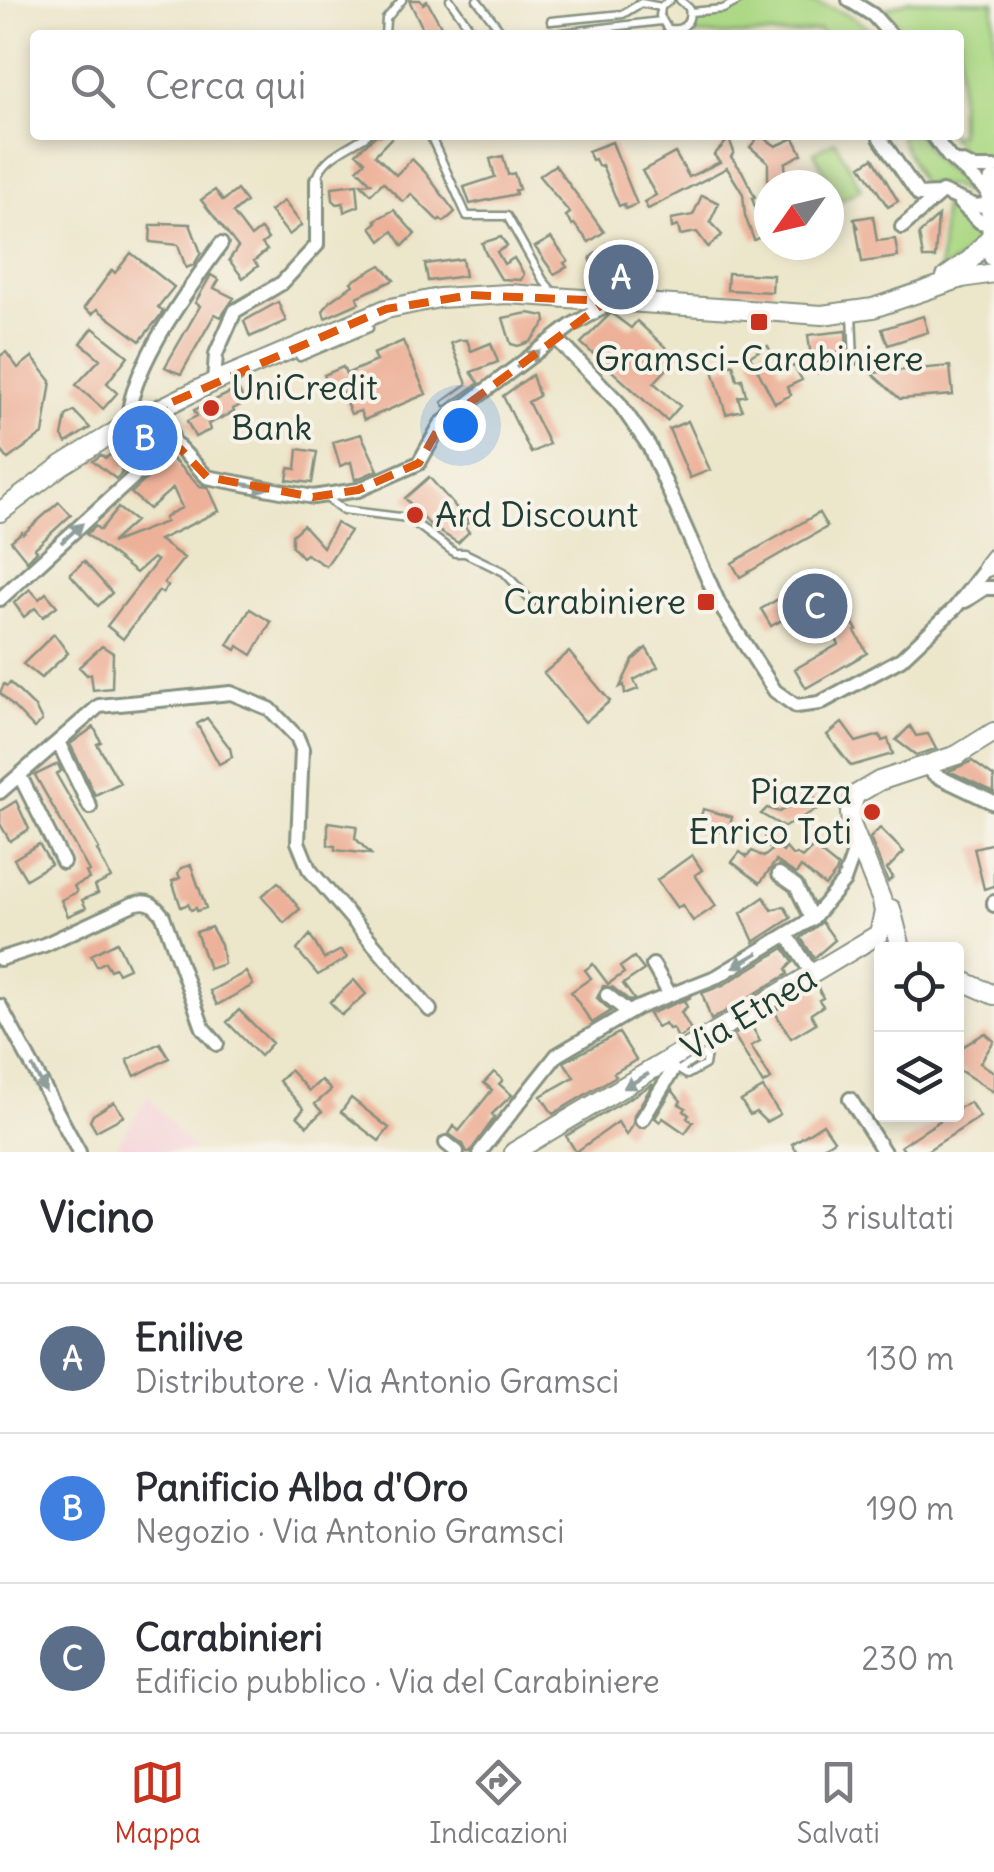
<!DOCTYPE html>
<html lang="it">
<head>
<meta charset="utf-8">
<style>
  body { margin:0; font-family:Delius,sans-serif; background:#f2f2f3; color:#2b2b33 }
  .controls { position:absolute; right:30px; bottom:30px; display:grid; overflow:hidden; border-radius:10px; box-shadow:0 5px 15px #0003 }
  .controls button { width:90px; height:90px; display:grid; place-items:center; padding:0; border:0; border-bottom:2px solid #e1e1e2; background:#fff; color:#2b2b33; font:50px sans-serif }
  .compass { position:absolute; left:754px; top:170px; width:90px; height:90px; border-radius:50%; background:#fff; box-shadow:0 5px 15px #0003; rotate:236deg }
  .you { position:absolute; left:460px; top:425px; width:35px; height:35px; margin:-25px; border:8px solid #fff; border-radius:50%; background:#1a73e8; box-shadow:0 0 0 15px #1a73e833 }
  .badge { display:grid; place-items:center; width:65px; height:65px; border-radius:50%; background:#c8321e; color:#fff; font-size:32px; font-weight:700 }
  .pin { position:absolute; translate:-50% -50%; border:5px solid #fff; box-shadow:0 2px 10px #0006 }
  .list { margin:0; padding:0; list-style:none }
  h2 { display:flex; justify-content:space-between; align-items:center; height:130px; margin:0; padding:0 40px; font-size:42px }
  h2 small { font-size:32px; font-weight:400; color:#7c7c81 }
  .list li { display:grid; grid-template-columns:65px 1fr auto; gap:30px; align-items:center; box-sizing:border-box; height:150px; padding:0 40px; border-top:2px solid #e1e1e2 }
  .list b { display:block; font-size:38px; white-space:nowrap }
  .list p { margin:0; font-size:32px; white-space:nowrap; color:#7c7c81 }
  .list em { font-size:32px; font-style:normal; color:#7c7c81 }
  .icon { flex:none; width:55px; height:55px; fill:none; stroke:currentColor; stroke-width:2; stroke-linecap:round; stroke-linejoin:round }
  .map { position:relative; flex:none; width:994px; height:1152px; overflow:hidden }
  .search { position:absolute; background:#fff; box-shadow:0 5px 15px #0003; left:30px; right:30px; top:30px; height:110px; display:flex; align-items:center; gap:25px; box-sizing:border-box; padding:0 35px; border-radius:10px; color:#7c7c81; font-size:38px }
  .sheet { height:580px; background:#fff }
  nav { display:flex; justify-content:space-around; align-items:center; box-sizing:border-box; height:140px; border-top:2px solid #e1e1e2; background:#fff; font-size:28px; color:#7c7c81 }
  nav a { display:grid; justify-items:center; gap:5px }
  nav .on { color:#c8321e }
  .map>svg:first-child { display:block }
  .built { fill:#f6cfd8 }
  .green { fill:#add986; stroke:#668b5d; stroke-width:2.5 }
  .building { fill:#edb199 }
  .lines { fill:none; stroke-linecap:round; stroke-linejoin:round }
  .service-casing { stroke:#869280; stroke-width:11 }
  .minor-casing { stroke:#869280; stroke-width:18 }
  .secondary-casing { stroke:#869280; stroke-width:22 }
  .primary-casing { stroke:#869280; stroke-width:25 }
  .service { stroke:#fff; stroke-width:6 }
  .minor { stroke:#fff; stroke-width:12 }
  .secondary { stroke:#fff; stroke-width:18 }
  .primary { stroke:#fff; stroke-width:20 }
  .oneway { fill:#8f9e9a }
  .marked { fill:none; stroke:#de580e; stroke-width:8; stroke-dasharray:20 12; stroke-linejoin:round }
  .poi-dot { fill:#c8321e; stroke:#f7f3e8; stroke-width:4 }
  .labels { text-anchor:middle; stroke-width:8; stroke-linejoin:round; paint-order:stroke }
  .poi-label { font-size:35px; fill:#1f3d34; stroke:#f7f3e8; text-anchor:start }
  .street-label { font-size:35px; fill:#1f3d34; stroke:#f7f3e8 }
</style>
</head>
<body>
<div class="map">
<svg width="994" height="1152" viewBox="0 0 994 1152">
  <rect width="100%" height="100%" fill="#f7f3e8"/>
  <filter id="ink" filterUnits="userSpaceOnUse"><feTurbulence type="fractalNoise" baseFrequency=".01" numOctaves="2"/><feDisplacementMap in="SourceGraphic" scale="20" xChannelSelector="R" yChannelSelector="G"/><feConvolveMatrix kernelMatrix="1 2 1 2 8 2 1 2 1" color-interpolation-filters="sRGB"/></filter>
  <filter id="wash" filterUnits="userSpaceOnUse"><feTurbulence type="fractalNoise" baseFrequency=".0048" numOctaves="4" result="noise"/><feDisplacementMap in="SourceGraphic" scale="40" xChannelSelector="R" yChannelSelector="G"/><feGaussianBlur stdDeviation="2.25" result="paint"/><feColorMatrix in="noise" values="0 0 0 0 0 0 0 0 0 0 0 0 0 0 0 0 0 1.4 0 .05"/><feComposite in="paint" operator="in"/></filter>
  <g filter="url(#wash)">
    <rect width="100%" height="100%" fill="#ece6cb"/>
    <path class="built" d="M148 1096 195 1152H113Z"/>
    <path class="green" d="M751 0C798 0 840 0 876 35H822L820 30 789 35H687L701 18 727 14Z
      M910 0 994 2V162L981 163 955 150 959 147 949 135H959V35H907L885 9Z
      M899 135H918L935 160 971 190 973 197 951 186 928 183 923 187Z
      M835 141 861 189 840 200 814 152Z
      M947 203 975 227 979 237 971 250 940 273 943 205Z"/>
    <g id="blocks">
      <path class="building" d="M409 0H420L423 4 427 1 446 35H426Z
        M376 135H394L375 155 396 175 412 159 425 172 455 212 444 222 440 219 438 221 411 194 403 202 383 182 371 194 361 184 371 183 357 169 365 161 356 153Z
        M760 135 776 146 794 138 802 154 785 163 786 183H768V162L750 147Z
        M729 139 734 152 731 157 742 171 755 197 752 198 760 222 766 232 761 233 762 236 754 240 745 216 743 194 727 168 648 209 644 202 656 195 642 171 675 153 689 177 720 162 714 155Z
        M612 142 637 204 625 209 624 204 619 206 602 165 598 166 595 159 592 160 588 151Z
        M503 156 508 175 514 173 519 189 515 190 516 194 470 204 464 187 495 177 490 159Z
        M873 158 898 201 888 207 861 166Z
        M555 165 604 232 589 242 574 224 572 225 566 216 570 213 539 176Z
        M357 184 359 206 344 212 343 203 337 204 333 200 332 187Z
        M215 190 223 201 237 190 246 202 233 213 251 237 261 229 268 239 262 244 267 250 254 261 258 266 243 278 229 260 238 247 201 200Z
        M702 195 719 203 710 222 722 235 708 247 697 232 680 235 678 226 672 228 671 219 693 215Z
        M284 201 302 225 289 235 270 211Z
        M394 210 415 234 403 246 393 231 381 241 371 227 377 222 375 220Z
        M873 216 877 241 895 239 898 257 862 262 856 226 859 228 854 219Z
        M938 216 935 258H923L919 234Z
        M162 223 190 224 201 253 194 265 186 268 178 245 150 242 151 225H162Z
        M501 237 507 246 497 252 504 264 514 258 524 274 521 280 501 279 485 252 482 243Z
        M551 238 568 261 564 263 567 267 554 274 535 247Z
        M131 253 174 287 158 307 163 311 160 316 140 341 97 309 92 314 84 308 112 270 115 273Z
        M462 259 465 276 428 281 425 264Z
        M381 265 394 280 357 297 359 303 325 318 323 311 330 301 353 285 351 282Z
        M728 273 773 275 772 292 727 290Z
        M211 275 219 280 214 288 234 298 221 317 215 314 181 374 173 371 165 367 200 306 195 303Z
        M278 302 286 321 250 337 244 321Z
        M528 313 545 316 546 322 530 342 518 346 511 344 503 318Z
        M611 313 631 328 637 321 677 358 654 383 680 406 667 421 581 343Z
        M923 316 928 332 888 345 882 329Z
        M93 328 128 356 107 383 117 393 103 409 76 385 100 359 81 343Z
        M846 331 847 351 811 358 808 335Z
        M460 340H467L471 351 491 343 498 362 471 372 479 383 445 407 442 402 467 384 451 343Z
        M403 341 426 394 364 420 360 411 351 414 339 386 330 390 324 375 343 367 346 374 376 361 373 354Z
        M768 346 781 371 794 366 802 380 787 387 791 395 775 403 750 356Z
        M6 352 18 368 32 357 51 381 43 434 8 459 0 449V356Z
        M733 364 737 380 742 379 746 395 738 397 742 410 726 414 713 370Z
        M950 366 953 395 900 399 871 373Z
        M532 375 539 396 528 402 549 444 531 453 503 396Z
        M238 389 245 403 233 409 234 412 208 424 210 430 195 437 187 421 197 416 194 410Z
        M74 411 90 428 66 443 62 436 66 416Z
        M688 421 710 470 690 478 669 429Z
        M148 433 155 439 121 470 123 472 116 479 93 461 101 455 105 458Z
        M361 434 378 470 355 480 351 462 340 466 333 442Z
        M298 449 317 452 312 483 287 480 289 468 296 469Z
        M170 457 200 486 208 487 219 511 159 540 184 558 164 583 168 586 162 593 159 591 123 639 107 626 157 561 153 558 136 573 86 534 95 526 100 530 118 508 135 521 111 543 166 522 164 519 171 513 182 508 173 488 149 509 131 493Z
        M429 477 469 522 464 526 469 532 458 543 431 526 405 498Z
        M59 502 71 515 35 548 37 551 27 561 11 541 22 532 23 534Z
        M819 513 827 527 740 577 732 563Z
        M336 523 350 531 326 566 306 554 302 557 292 546V535L303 525 323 547Z
        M84 561 112 593 98 606 70 574Z
        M822 574 857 630 855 631 867 653 806 688 795 669 839 644 815 602 771 626 761 609Z
        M30 589 39 599 46 593 57 606 43 617 35 608 24 617 14 603Z
        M250 609 271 622 252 655 238 646 236 650 228 645Z
        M54 634 68 653 41 678 23 664Z
        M102 646 113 653 112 688 93 690 91 674 87 675 79 667Z
        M646 648 658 667 634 680 638 689 625 694 624 685 620 687 633 660Z
        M569 652 610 701 585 722 544 673Z
        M10 683 35 707 42 721 34 728 0 693 4 684 7 686Z
        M207 718 230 748 232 757 219 764 197 724Z
        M842 723 856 742 880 735 882 741 888 739 893 754 851 766 827 735Z
        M910 726 916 736 928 734 936 749 916 755 896 740Z
        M94 727 101 742 97 744 120 783 95 795 70 744Z
        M972 761 994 777V792L949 771Z
        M58 764 61 771 56 774 99 849 97 850 111 878 95 886 98 893 82 900 86 908 68 916 61 900 77 892 74 886 89 879 86 872 89 871 35 775Z
        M812 794 819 808 784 827 761 814 767 808 779 812Z
        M16 801 29 829 10 841 0 824V811Z
        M703 809 732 817 728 834 698 826Z
        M328 822 357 826 355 838 371 854 335 850V846L328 845Z
        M880 828 904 852 887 869 893 877 888 882 870 838Z
        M764 836 783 852 786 848 793 856 796 854 802 858 813 847 838 867 836 873 825 886 801 867 796 874 776 861 760 883 732 862 740 852 747 857 752 851 764 857 771 851Z
        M994 843V886L984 889 974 848Z
        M39 844 51 864 26 879 14 859Z
        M692 855 702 870 695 875 716 906 693 921 682 905 677 908 657 880Z
        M191 865 206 908 197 911 196 908 191 910 188 904 181 907 172 881 180 878 178 873 181 868Z
        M278 882 300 909 284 923 262 896Z
        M764 897 772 910 784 906 791 918 754 942 741 913Z
        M822 922 835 940 814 958 801 938Z
        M211 927 221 944 224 964 209 969 196 932Z
        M310 935 324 959 341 950 347 958 318 975 297 950Z
        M117 942 129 968 118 973 115 968 110 970 105 962 97 966 91 955Z
        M784 948 793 962 786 969 788 974 711 1020 702 993 723 985Z
        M634 957 644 970 623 984 634 999 630 1001 612 987 603 986 597 998 611 1011 592 1023 571 992 591 978 585 970 593 964 608 984 624 973 620 967Z
        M246 972 253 985 217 1005 210 991Z
        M354 980 366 994 342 1015 330 1002Z
        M817 986 823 998 819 1000 823 1006 811 1014 816 1023 791 1038 774 1011Z
        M691 997 684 1001 687 1007 681 1012 691 1030 678 1038 673 1028 669 1029 665 1023 657 1027 649 1014Z
        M239 1010 272 1043 260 1056 227 1022Z
        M751 1025 760 1041 751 1046 771 1079 763 1084 734 1035Z
        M619 1033 636 1060 614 1073 616 1076 553 1114 541 1096 574 1077 564 1062Z
        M985 1033 994 1041 980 1063 994 1072V1092L956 1068V1051Z
        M160 1043 169 1058 135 1076 127 1060Z
        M290 1070 309 1091 321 1080 331 1090 315 1104 322 1112 307 1126 297 1116 304 1109 279 1081Z
        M494 1072 503 1080 499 1084 512 1095 492 1114 495 1117 470 1152H467L463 1144 449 1134 454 1126 459 1131 492 1090 484 1083Z
        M653 1084 634 1115 633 1124 626 1135 618 1122 576 1152 566 1136Z
        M763 1088 780 1114 766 1122 756 1112 750 1115 741 1101Z
        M672 1090 681 1101 679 1104 686 1108 684 1111 689 1115 687 1118 693 1122 685 1133 663 1118 660 1122 655 1118Z
        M351 1098 389 1128 379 1141 341 1112Z
        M114 1102 124 1116 96 1131 90 1121 93 1115Z
        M970 1102 980 1117 925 1152H905L901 1146 950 1114H956V1110Z
        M823 1124 834 1140 815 1152H797L792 1144Z"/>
    </g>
  </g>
  <g filter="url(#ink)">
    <use href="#blocks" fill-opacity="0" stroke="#869280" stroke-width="2.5"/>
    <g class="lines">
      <defs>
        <path id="service" d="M450 0 475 35
          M477 0 504 35
          M670 0 661 7 660 16 667 28C682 33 692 23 689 8L680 0
          M690 12 723 9 740 0
          M551 21 623 14 641 3 661 7
          M385 35 386 19 402 0
          M545 35 661 21
          M430 135 467 216H507L543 280 554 293
          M317 179C322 156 349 148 367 135
          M603 278 595 259 608 250 628 249 634 279
          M597 299 603 278 634 279 641 298
          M295 348 300 357 369 328 368 322
          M816 369 854 361 852 313
          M325 497 343 510 408 518 455 553H465L504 572 532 602
          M674 1070H679L707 1052 710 1038
          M679 1070 687 1075 705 1065 707 1053"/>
        <path id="minor" d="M849 0 873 15 891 35
          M932 135 949 157 992 195
          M880 138 919 195 938 194
          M960 162 975 168H994
          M960 203 980 222 992 224
          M902 227 942 192 976 206 991 204
          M556 338 619 403 649 446 719 604 775 691 796 706 820 703 901 659 955 608 987 567
          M214 382 216 354 235 311 282 283 317 245V180
          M163 406 173 441 207 477 313 497 358 490 419 463 441 424 572 325 604 307 607 301
          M128 424C128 369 189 289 221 244
          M0 599 173 441
          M965 601 985 588H994
          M58 742 90 807
          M926 766 935 775 994 803
          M20 776 63 862
          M0 792 99 706 231 693 270 709 297 737 302 749 298 842 309 869 430 1010
          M779 874 796 886 812 919
          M994 902V905
          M788 936 813 975
          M0 959 44 945 133 904C148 899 154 904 163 916L203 1028 217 1044
          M653 965 670 995
          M607 995 628 1012
          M0 1006 79 1152
          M850 1099 884 1152
          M642 1120 673 1070 668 1061
          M446 1143 457 1152
          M480 1152 557 1055 637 1008 718 976 812 919 844 881 857 844"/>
        <path id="secondary" d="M946 277 971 259 993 234
          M0 512 62 465 128 424 214 382 386 309 439 298 508 294 822 315 873 308 962 278 994 273
          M987 567 994 558
          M891 909 900 944
          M956 978 994 995
          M514 1152 879 934 884 912 882 901 851 824 850 812 855 795 879 781 957 755 994 732"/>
        <path id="primary" d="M994 182 991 204 994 256"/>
      </defs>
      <use href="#service" class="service-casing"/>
      <use href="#minor" class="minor-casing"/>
      <use href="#secondary" class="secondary-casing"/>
      <use href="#primary" class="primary-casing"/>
      <use href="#service" class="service"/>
      <use href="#minor" class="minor"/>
      <use href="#secondary" class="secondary"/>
      <use href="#primary" class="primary"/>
    </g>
    <defs><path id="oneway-solid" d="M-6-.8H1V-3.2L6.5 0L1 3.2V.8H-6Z" transform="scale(2.5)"/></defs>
    <g class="oneway">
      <use href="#oneway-solid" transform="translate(528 359) rotate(-37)"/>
      <use href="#oneway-solid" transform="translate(254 486) rotate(11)"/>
      <use href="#oneway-solid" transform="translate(72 533) rotate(-42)"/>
      <use href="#oneway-solid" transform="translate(746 960) rotate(150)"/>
      <use href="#oneway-solid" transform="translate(39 1079) rotate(62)"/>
      <use href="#oneway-solid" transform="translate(636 1081) rotate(150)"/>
    </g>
  </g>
  <path class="marked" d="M471 295 607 301 441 424 419 463 358 490 313 497 207 477 173 441 163 406 386 309Z"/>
  <g class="poi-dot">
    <rect x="749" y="312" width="20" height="20" rx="5"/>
    <circle cx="211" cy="408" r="10"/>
    <circle cx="415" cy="515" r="10"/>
    <rect x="696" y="592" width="20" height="20" rx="5"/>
    <circle cx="872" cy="812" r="10"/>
  </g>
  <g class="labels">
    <g class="poi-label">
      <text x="759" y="371" text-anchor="middle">Gramsci-Carabiniere</text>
      <text x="231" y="400">UniCredit<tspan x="231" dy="40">Bank</tspan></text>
      <text x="435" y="527">Ard Discount</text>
      <text x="686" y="614" text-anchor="end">Carabiniere</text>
      <text x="852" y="804" text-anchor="end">Piazza<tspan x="852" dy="40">Enrico Toti</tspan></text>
    </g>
    <g class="street-label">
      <text transform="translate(749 1013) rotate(-31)" y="12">Via Etnea</text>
    </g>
  </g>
</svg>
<div class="controls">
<button><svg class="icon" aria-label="locate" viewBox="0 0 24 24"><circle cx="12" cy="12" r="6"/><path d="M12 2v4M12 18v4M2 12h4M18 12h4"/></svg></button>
<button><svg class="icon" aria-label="layers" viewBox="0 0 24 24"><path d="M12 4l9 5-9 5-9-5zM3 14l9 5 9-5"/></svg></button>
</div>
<svg class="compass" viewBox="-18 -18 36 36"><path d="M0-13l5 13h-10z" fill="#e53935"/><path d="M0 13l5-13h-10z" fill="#7c7c81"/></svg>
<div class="you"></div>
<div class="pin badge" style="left:621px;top:277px;background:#5c6f8a">A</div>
<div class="pin badge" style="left:145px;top:438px;background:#3f7fe0">B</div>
<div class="pin badge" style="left:815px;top:606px;background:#5c6f8a">C</div>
<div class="search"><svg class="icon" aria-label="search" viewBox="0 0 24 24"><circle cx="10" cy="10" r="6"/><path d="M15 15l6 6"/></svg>Cerca qui</div>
</div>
<section class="sheet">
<h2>Vicino<small>3 risultati</small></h2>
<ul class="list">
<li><span class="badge" style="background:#5c6f8a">A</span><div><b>Enilive</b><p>Distributore · Via Antonio Gramsci</p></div><em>130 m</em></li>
<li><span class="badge" style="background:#3f7fe0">B</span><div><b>Panificio Alba d'Oro</b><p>Negozio · Via Antonio Gramsci</p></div><em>190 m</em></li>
<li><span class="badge" style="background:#5c6f8a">C</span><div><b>Carabinieri</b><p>Edificio pubblico · Via del Carabiniere</p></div><em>230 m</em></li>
</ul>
</section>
<nav>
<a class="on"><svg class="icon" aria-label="map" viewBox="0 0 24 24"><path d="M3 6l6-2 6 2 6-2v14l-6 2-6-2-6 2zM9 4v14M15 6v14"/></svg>Mappa</a>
<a><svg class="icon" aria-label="directions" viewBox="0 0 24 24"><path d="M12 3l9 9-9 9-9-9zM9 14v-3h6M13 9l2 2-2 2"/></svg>Indicazioni</a>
<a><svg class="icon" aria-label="saved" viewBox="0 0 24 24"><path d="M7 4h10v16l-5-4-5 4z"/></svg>Salvati</a>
</nav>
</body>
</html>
